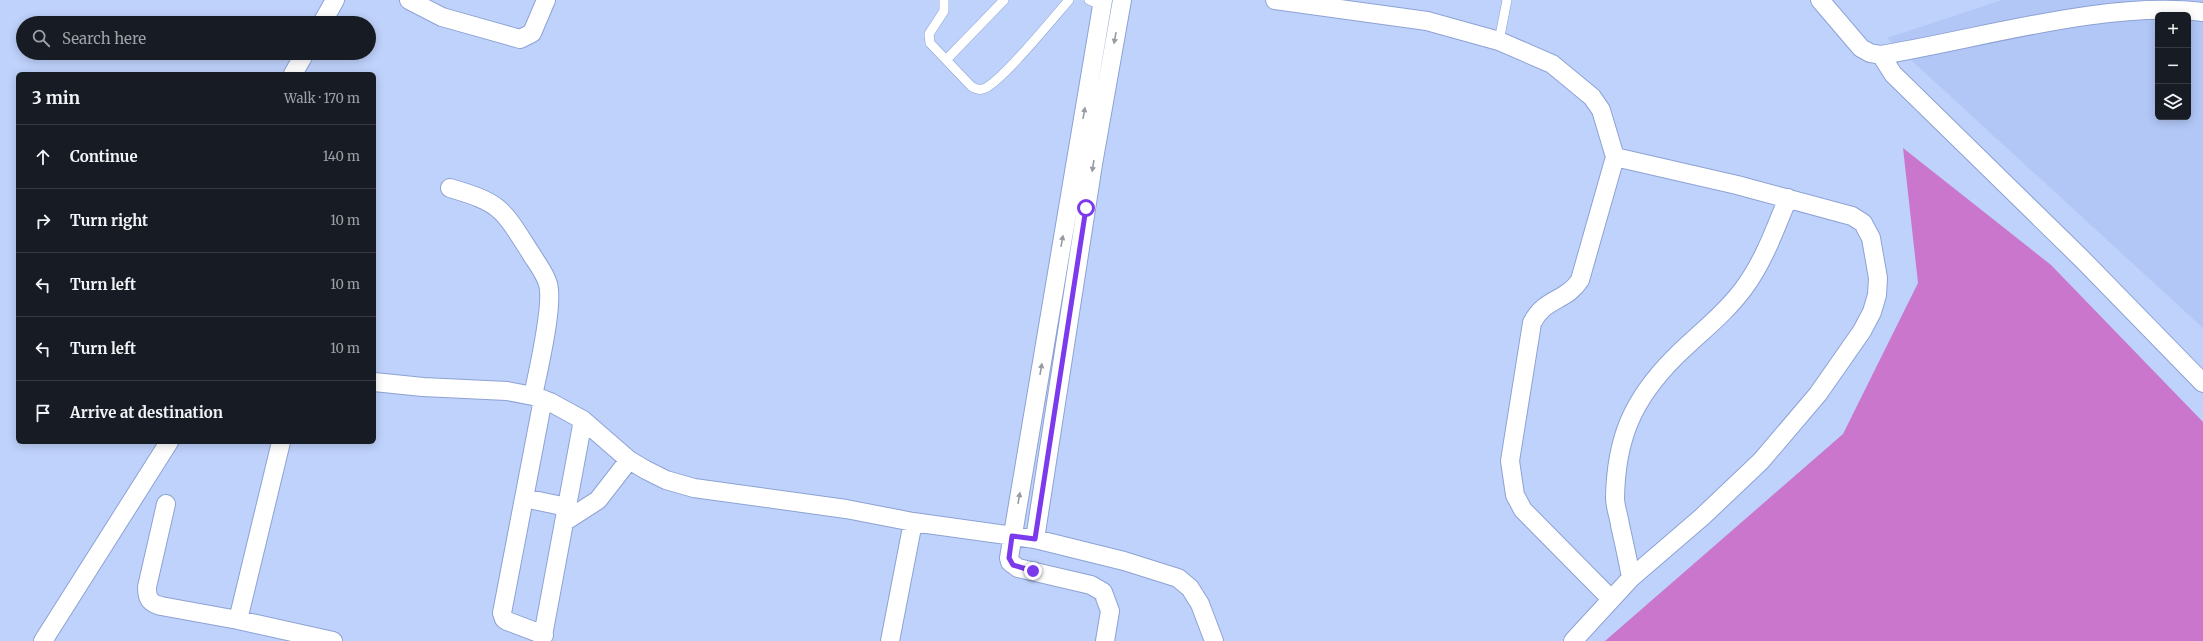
<!DOCTYPE html>
<html lang="en">
<head>
<meta charset="utf-8">
<style>
  body { margin:0; font-family:Merriweather,serif; background:#20242c; color:#f1f3f6 }
  .controls { position:absolute; right:12px; top:12px; display:grid; overflow:hidden; border-radius:6px; box-shadow:0 2px 10px #0003 }
  .controls button { width:36px; height:36px; display:grid; place-items:center; padding:0; border:0; border-bottom:1px solid #363941; background:#171b24; color:#f1f3f6; font:20px sans-serif }
  .stop { position:absolute; width:12px; height:12px; margin:-9px; border:3px solid #7c3aed; border-radius:50%; background:#fff }
  .stop.end { background:#7c3aed; border-color:#fff; box-shadow:0 1px 4px #0008 }
  .list { margin:0; padding:0; list-style:none }
  h2 { display:flex; justify-content:space-between; align-items:center; height:52px; margin:0; padding:0 16px; font-size:17px }
  h2 small { font-size:13px; font-weight:400; color:#9ea1a6 }
  .list li { display:grid; grid-template-columns:26px 1fr auto; gap:12px; align-items:center; box-sizing:border-box; height:64px; padding:0 16px; border-top:1px solid #363941 }
  .list b { display:block; font-size:15px; white-space:nowrap }
  .list em { font-size:13px; font-style:normal; color:#9ea1a6 }
  .icon { flex:none; width:22px; height:22px; fill:none; stroke:currentColor; stroke-width:2; stroke-linecap:round; stroke-linejoin:round }
  .map { position:relative; flex:none; width:2203px; height:641px; overflow:hidden }
  .search { position:absolute; background:#171b24; box-shadow:0 2px 10px #0003; left:16px; top:16px; width:360px; height:44px; display:flex; align-items:center; gap:10px; box-sizing:border-box; padding:0 14px; border-radius:22px; color:#9ea1a6; font-size:15px }
  .panel { position:absolute; background:#171b24; box-shadow:0 2px 10px #0003; left:16px; top:72px; width:360px; height:372px; border-radius:6px }
  .map>svg:first-child { display:block }
  .built { fill:#b2c7f6; fill-rule:evenodd }
  .forest { fill:#c976cc }
  .lines { fill:none; stroke-linecap:round; stroke-linejoin:round }
  .service-casing { stroke:#8da2d4; stroke-width:10 }
  .minor-casing { stroke:#8da2d4; stroke-width:20 }
  .service { stroke:#fff; stroke-width:9 }
  .minor { stroke:#fff; stroke-width:18 }
  .oneway { fill:#979aa2 }
  .route { stroke:#7c3aed; stroke-width:5 }
</style>
</head>
<body>
<div class="map">
<svg width="2203" height="641" viewBox="0 0 2203 641">
  <rect width="100%" height="100%" fill="#bfd2fb"/>
  <path class="built" d="M2002 0H2203V328L1887 38ZM2158 15H2188V117H2158Z"/>
  <path class="forest" d="M1903 148 2051 265 2203 422V641H1605L1843 434 1918 283Z"/>
  <g class="lines">
    <defs>
      <path id="service" d="M944 0V11L929 34 930 43 971 86C975 89 979 90 983 89 1000 84 1054 17 1069 0
        M1089 0 1102 6
        M1499 41 1507 0
        M947 59 1004 0"/>
      <path id="minor" d="M409 0 442 17 520 39 532 33 546 0
        M1103 0 1009 558 1010 562 1018 568 1091 585 1103 592 1110 611 1105 641
        M1275 0 1427 21 1499 41 1552 64 1592 97 1601 110 1615 157 1580 280C1566 302 1545 297 1532 323L1510 461 1515 495 1523 510 1611 599
        M1820 0 1861 48 1870 53 1881 55C1979 39 2106 0 2203 12
        M322 23 335 0
        M1881 55 1893 74 2082 259 2203 383
        M293 74 305 53
        M450 188C501 203 502 208 530 252 536 262 545 273 548 284 554 305 538 371 533 396
        M374 382 423 387 507 391 533 396 550 402 583 420 629 460 646 470 666 480 694 488 846 509 913 522 1035 539 1124 561 1178 578 1190 588 1200 604 1214 641
        M543 399 502 613 504 619 507 621 544 635
        M524 498 567 507
        M166 504 147 587C147 599 150 603 161 606L238 620 333 641
        M564 522 598 500 629 460
        M1035 539 1093 164 1122 0
        M1631 578C1628 560 1624 543 1620 525 1619 516 1615 507 1615 498 1616 438 1633 399 1675 357 1698 334 1724 315 1744 288 1764 261 1775 229 1788 198
        M238 620 281 442
        M43 641 169 442
        M542 641 583 420
        M890 641 913 522
        M1573 641 1631 578 1702 517 1761 461 1818 394 1862 331 1872 312 1877 295 1878 278 1871 238 1863 223 1852 216 1737 185 1615 157"/>
    </defs>
    <use href="#service" class="service-casing"/>
    <use href="#minor" class="minor-casing"/>
    <use href="#service" class="service"/>
    <use href="#minor" class="minor"/>
  </g>
  <defs><path id="oneway-solid" d="M-6-.8H1V-3.2L6.5 0L1 3.2V.8H-6Z"/></defs>
  <g class="oneway">
    <use href="#oneway-solid" transform="translate(1115 38) rotate(100)"/>
    <use href="#oneway-solid" transform="translate(1084 113) rotate(-80)"/>
    <use href="#oneway-solid" transform="translate(1093 166) rotate(99)"/>
    <use href="#oneway-solid" transform="translate(1062 241) rotate(-80)"/>
    <use href="#oneway-solid" transform="translate(1041 369) rotate(-80)"/>
    <use href="#oneway-solid" transform="translate(1019 498) rotate(-80)"/>
  </g>
  <g class="lines">
    <path class="route" d="M1033 571 1013 565 1009 558 1012 536 1035 539 1086 208"/>
  </g>
</svg>
<div class="controls">
<button>+</button>
<button>−</button>
<button><svg class="icon" aria-label="layers" viewBox="0 0 24 24"><path d="M12 4l9 5-9 5-9-5zM3 14l9 5 9-5"/></svg></button>
</div>
<div class="stop" style="left:1086px;top:208px"></div>
<div class="stop end" style="left:1033px;top:571px"></div>
<div class="search"><svg class="icon" aria-label="search" viewBox="0 0 24 24"><circle cx="10" cy="10" r="6"/><path d="M15 15l6 6"/></svg>Search here</div>
<section class="panel">
<h2>3 min<small>Walk · 170 m</small></h2>
<ul class="list">
<li><svg class="icon" aria-label="ahead" viewBox="0 0 24 24"><path d="M12 20V5M6 11l6-6 6 6"/></svg><div><b>Continue</b></div><em>140 m</em></li>
<li><svg class="icon" aria-label="right" viewBox="0 0 24 24"><path d="M7 20v-9h11M14 6l5 5-5 5"/></svg><div><b>Turn right</b></div><em>10 m</em></li>
<li><svg class="icon" aria-label="left" viewBox="0 0 24 24"><path d="M17 20v-9H6M10 6l-5 5 5 5"/></svg><div><b>Turn left</b></div><em>10 m</em></li>
<li><svg class="icon" aria-label="left" viewBox="0 0 24 24"><path d="M17 20v-9H6M10 6l-5 5 5 5"/></svg><div><b>Turn left</b></div><em>10 m</em></li>
<li><svg class="icon" aria-label="arrive" viewBox="0 0 24 24"><path d="M6 21V4h12l-3 4 3 4H6"/></svg><div><b>Arrive at destination</b></div></li>
</ul>
</section>
</div>
</body>
</html>
